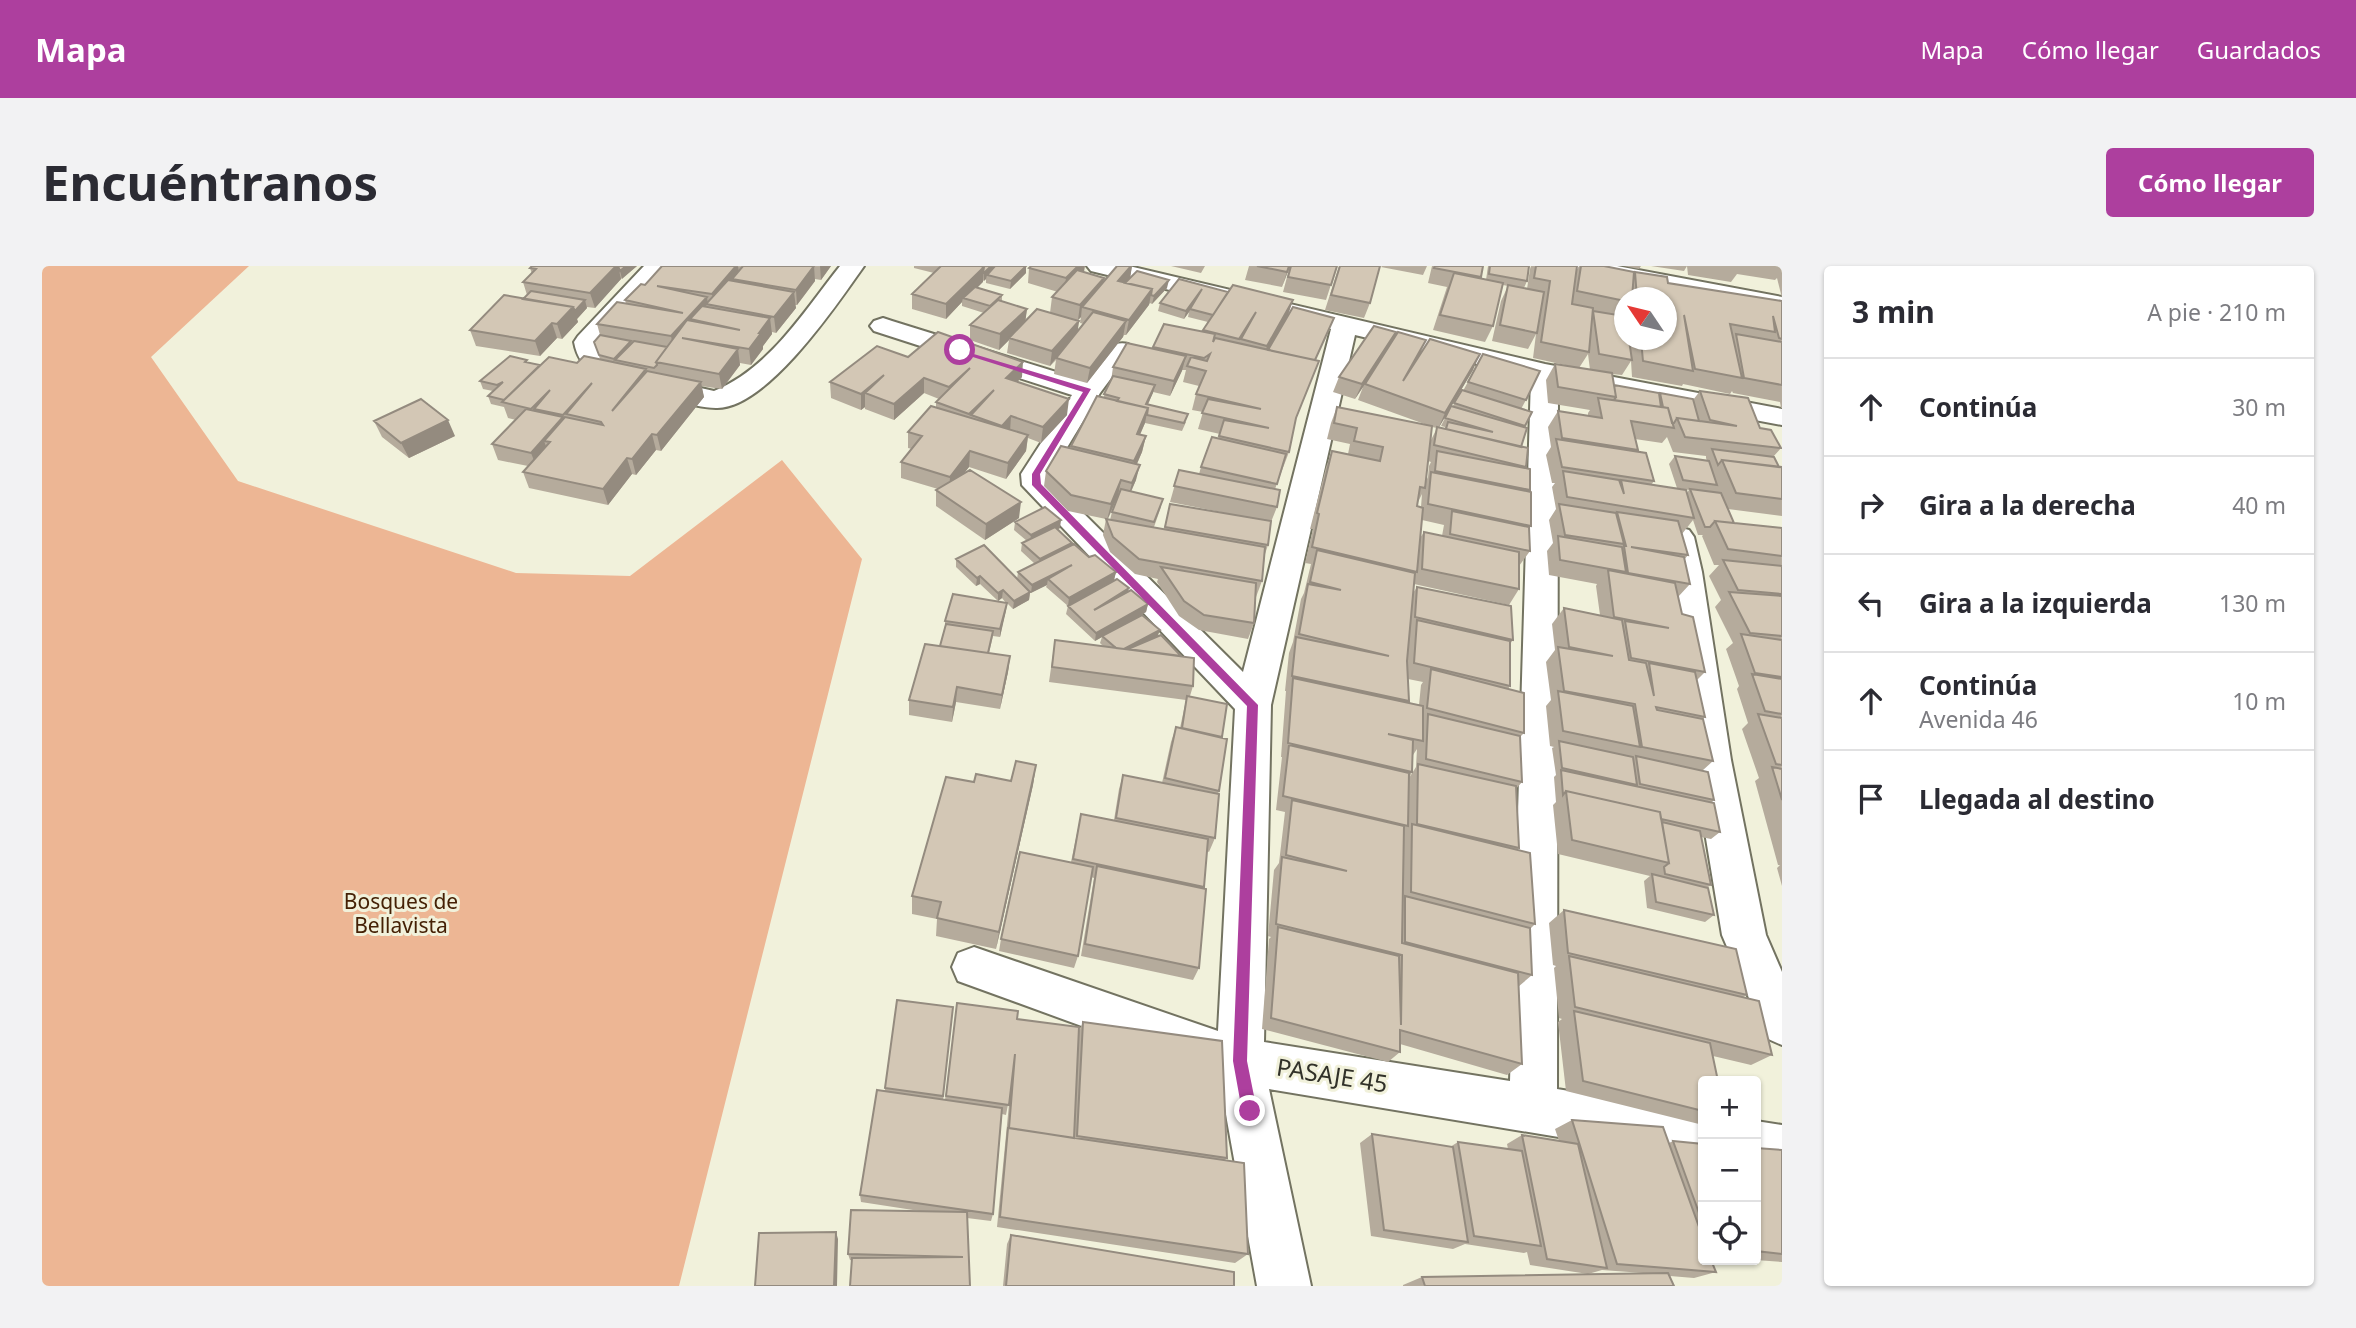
<!DOCTYPE html>
<html lang="es">
<head>
<meta charset="utf-8">
<style>
  body { margin:0; font-family:"Noto Sans",sans-serif; background:#f2f2f3; color:#2b2b33 }
  .controls { position:absolute; right:21px; bottom:21px; display:grid; overflow:hidden; border-radius:7px; box-shadow:0 2px 5px #0004 }
  .controls button { width:63px; height:63px; display:grid; place-items:center; padding:0; border:0; border-bottom:2px solid #e1e1e2; background:#fff; color:#2b2b33; font:35px sans-serif }
  .compass { position:absolute; left:1572px; top:21px; width:63px; height:63px; border-radius:50%; background:#fff; box-shadow:0 2px 5px #0004; rotate:305deg }
  .stop { position:absolute; width:21px; height:21px; margin:-16px; border:5px solid #ad3f9e; border-radius:50%; background:#fff }
  .stop.end { background:#ad3f9e; border-color:#fff; box-shadow:0 2px 7px #0008 }
  .list { margin:0; padding:0; list-style:none }
  h2 { display:flex; justify-content:space-between; align-items:center; height:91px; margin:0; padding:0 28px; font-size:30px }
  h2 small { font-size:23px; font-weight:400; color:#7c7c81 }
  .list li { display:grid; grid-template-columns:46px 1fr auto; gap:21px; align-items:center; box-sizing:border-box; height:98px; padding:0 28px; border-top:2px solid #e1e1e2 }
  .list b { display:block; font-size:26px; white-space:nowrap }
  .list p { margin:0; font-size:23px; white-space:nowrap; color:#7c7c81 }
  .list em { font-size:23px; font-style:normal; color:#7c7c81 }
  .icon { flex:none; width:38px; height:38px; fill:none; stroke:currentColor; stroke-width:2; stroke-linecap:round; stroke-linejoin:round }
  .map { position:relative; flex:none; width:1740px; height:1020px; overflow:hidden; border-radius:7px }
  header { display:flex; align-items:center; gap:42px; box-sizing:border-box; height:98px; padding:0 35px; background:#ad3f9e; color:#fff }
  header strong { font-size:33px }
  nav { display:flex; gap:38px; margin-inline-start:auto; font-size:24px }
  .intro { display:flex; align-items:center; justify-content:space-between; box-sizing:border-box; height:168px; padding:0 42px }
  h1 { margin:0; font-size:49px }
  .button { padding:18px 32px; border-radius:7px; background:#ad3f9e; color:#fff; font-size:24px; font-weight:700 }
  main { display:flex; gap:42px; padding:0 42px }
  aside { flex:1; background:#fff; border-radius:7px; box-shadow:0 2px 5px #0004 }
  .map>svg:first-child { display:block }
  .green { fill:#edb694 }
  .lines { fill:none; stroke-linecap:round; stroke-linejoin:round }
  .minor-casing { stroke:#737361; stroke-width:4 }
  .minor { fill:#fff; fill-rule:evenodd }
  .wall { fill:#b5ab9c; fill-rule:evenodd }
  .shaded-wall { fill:#948b7f }
  .building { fill:#d3c7b5; stroke:#948b7f; stroke-width:2 }
  .route { fill:#ad3f9e }
  .labels { text-anchor:middle; stroke-width:6; stroke-linejoin:round; paint-order:stroke }
  .park-label { font-size:21px; fill:#452105; stroke:#f1f1db }
  .near-street-label { font-size:24px; fill:#313129; stroke:#f1f1db }
</style>
</head>
<body>
<header>
<strong>Mapa</strong>
<nav><a>Mapa</a><a>Cómo llegar</a><a>Guardados</a></nav>
</header>
<div class="intro"><h1>Encuéntranos</h1><a class="button">Cómo llegar</a></div>
<main>
<div class="map">
<svg width="1740" height="1020" viewBox="0 0 1740 1020">
  <rect width="100%" height="100%" fill="#f1f1db"/>
  <path class="green" d="M0 0H207L109 91 196 215 474 307 588 310 740 194 820 293 637 1020H0Z"/>
  <g class="lines">
    <defs>
      <path id="minor" d="M602 0H627L558 77 563 92 605 110 672 125C728 102 762 45 798 0H822C796 37 724 144 674 142 649 141 615 129 590 122 562 115 538 108 532 76L536 70Z
        M1045 0H1087L1503 98 1740 143V159L1516 117 1515 823 1661 847V895L1227 823 1269 1020H1215L1177 810 916 715 910 701 916 687 932 681 1176 765 1193 443 980 219 979 208 1030 129 832 65 828 60 832 55 841 52 850 55 1040 114C1053 98 1063 73 1086 78L1090 84 1058 127 1009 208 1010 216 1201 406 1289 63 1049 5ZM1313 69 1489 111 1468 815 1222 776 1229 439Z
        M1524 0H1575L1740 31V45L1536 7 1528 5Z
        M1636 261 1647 264 1652 271 1660 306 1689 494 1724 669 1740 706V779L1724 772 1680 669 1651 494 1628 306 1620 271 1625 264Z
        M1714 855 1740 859V909L1714 903Z"/>
    </defs>
    <use href="#minor" class="minor-casing"/>
    <use href="#minor" class="minor"/>
  </g>
  <path class="wall" d="M490 0H595L579 13 553 42 545 41V42L535 53 536 56 520 73 515 72 498 90 434 80 428 64 481 33 485 29 481 16 490 8 488 2Z
    M620 0H789L779 14 773 13V15L755 39H753L754 42 734 67 730 66V68L721 80V83L709 99 698 97V99L680 123 659 120 662 131 619 185 614 184 594 209 590 208 566 239 487 222 481 206 486 200 456 194 450 178 474 154 466 152 462 141 449 138 446 130 451 125 441 123 438 115 485 94V96L498 99 535 97 558 93 552 76 558 69 555 58 584 38 583 34 603 19Z
    M872 0H984V7L968 23 944 17V13L941 15 935 21 960 29V35L985 43 983 55 1008 47 1010 31 1016 26 986 17 987 2 1042 6 1062 12 1061 16 1075 0H1090L1088 11 1125 22 1110 38 1108 37 1084 69H1082L1081 71 1045 117 1012 108 1014 94 1008 100 965 87 967 74 957 84 928 74V59L942 47 920 40V36L904 53 870 43V28L892 7 872 2ZM1039 51 1038 57 1042 58 1035 66 1037 55 1036 54Z
    M1129 0H1163L1159 7Z
    M1207 0H1295L1284 34 1241 26 1248 0 1240 21 1203 14Z
    M1297 0 1328 37 1322 52 1283 44Z
    M1340 0H1385L1381 9 1339 1Z
    M1390 0H1441L1439 13 1444 14 1446 0H1487L1485 15 1482 22 1485 23 1488 3 1489 0H1535L1534 5 1537 0H1562L1592 6 1626 17 1740 35V142H1739L1738 136 1691 127 1690 125 1688 128 1641 118 1640 120 1590 111 1589 95 1580 109 1570 108 1572 119 1617 129 1618 127 1651 134 1658 125 1718 162 1739 182 1731 191 1737 201H1740V250L1686 243 1692 257 1740 262V620L1735 602 1738 599H1736L1713 515 1717 512 1700 463 1706 457 1695 423 1697 420 1684 383 1691 377 1673 341 1679 334 1667 310 1677 299H1672L1660 270 1661 269H1656L1651 254 1640 268 1646 289 1642 294 1648 318 1636 331 1640 348 1663 406 1655 414 1663 451 1661 453 1671 495 1660 505 1672 534 1669 537 1678 566 1669 573 1659 571 1669 619 1666 621 1672 649 1663 656 1605 642 1602 615 1608 610 1516 588 1511 539 1514 536 1512 511 1514 509 1510 482 1512 481 1508 480 1504 440 1509 434 1504 396 1513 384 1510 358 1522 342 1558 349 1554 320 1555 318 1507 309 1505 285 1511 277 1507 254 1514 243 1510 221 1513 217H1510L1504 189 1509 181 1506 161 1516 145 1546 150V147L1548 144 1506 137 1504 114 1513 98 1548 104 1546 88 1537 102 1491 92 1494 68 1486 83 1450 75 1459 35 1466 20 1461 19 1451 60 1443 76 1391 64 1405 21 1386 17ZM1583 32H1625V74H1588V83L1581 50 1583 48ZM1625 171 1631 186 1664 190V192L1665 195 1633 190 1627 198 1635 222 1647 224 1645 227 1609 219 1612 215 1595 185 1596 184 1593 173 1620 177Z
    M1582 0H1599L1597 3Z
    M1609 0H1740V32L1735 12 1733 14 1695 8 1689 16 1646 9 1645 0 1642 5Z
    M1186 26 1251 34 1246 48 1292 52 1273 94 1253 156 1247 186 1233 223 1235 241 1229 256 1226 279 1223 288 1220 315 1214 331 1212 357 1206 373 1157 364 1137 350 1115 316 1116 313 1093 308 1068 286 1061 269 1064 253 1026 245 1002 220 1004 205 1028 182 1029 180 1061 132 1069 115 1071 101 1110 82 1111 81 1161 66 1166 56 1146 51 1147 46 1142 53 1116 45 1118 37ZM1140 104H1144L1141 116 1157 120 1154 128 1150 144 1161 146 1156 163 1178 168 1176 172 1159 201 1157 208 1137 204 1128 236 1184 247 1128 238 1122 263 1112 261 1119 241 1089 226 1094 214 1095 198 1100 186 1104 170 1098 169 1103 157 1140 165 1144 156 1106 139 1111 126 1128 130ZM1076 230 1070 246 1068 254 1066 253Z
    M1354 66 1349 77 1377 91 1431 104 1409 140 1410 141 1421 125 1441 88 1484 134 1479 143 1490 146 1482 161 1479 181 1488 224 1487 226 1489 260 1487 263 1488 285 1477 300V323L1467 339 1372 318 1371 327 1375 321 1471 374 1468 378V420L1466 423 1482 467 1478 471 1480 516 1474 523 1477 582 1475 584 1493 658 1488 663 1490 709 1476 721 1480 798 1465 809 1358 778V786L1346 796 1220 763 1227 673 1229 671 1226 670 1232 604 1237 597 1243 546 1234 544 1240 491H1239L1244 425H1243L1247 387 1251 376 1259 333 1262 327 1269 298 1263 297 1271 263H1268L1284 201 1290 185 1306 188 1308 178 1285 173 1289 157 1295 141 1388 160 1316 134 1321 121 1313 133 1291 126 1297 111ZM1408 142 1399 160 1403 161V163L1397 161ZM1390 161 1395 162 1389 174ZM1386 195 1389 196 1387 200 1386 211 1384 215ZM1380 228 1379 241 1375 240 1376 236ZM1380 254 1402 259 1400 270 1382 266 1378 272ZM1366 413 1381 416 1379 419 1377 439 1365 437 1367 435ZM1375 483 1374 501 1367 512 1370 506 1371 489Z
    M866 91 980 111 975 116 1025 149 999 177 986 172 984 185 964 213 927 201 921 208 977 252 943 274 894 240V224L896 223 859 212V196L870 183 866 182V166L894 141V136L897 133 882 127 852 154 823 143V141L819 144 789 132 788 116Z
    M332 155 413 170 367 192 340 171Z
    M973 256 1018 262 1015 264 1030 280 1047 291 1074 306 1072 314 1086 325 1106 338 1104 346 1087 356 1116 371 1151 420 1148 430 1180 471 1177 525 1176 528 1173 572 1167 586 1165 585 1161 623 1157 702 1151 714 1039 690 1052 612 1049 611 1036 690 1032 702 957 685 959 673 1029 596 1039 548 1072 554 1077 523 1081 509 1120 517 1129 476 1134 461 1138 462 1144 434 1007 416 1013 374 1061 380 1058 377 1060 371 1053 375 1024 348 1026 340 1004 321 1005 319 988 327 987 334 971 343 965 337 958 371 951 370 947 387 968 390 966 406 958 443 914 436 910 456 867 449V434L898 380 903 360V355L964 337 960 332 956 335 938 318 934 320 914 301V293L975 313 976 306 993 298 979 285 980 277 985 275 972 264Z
    M994 499 991 519 954 683 894 670 895 653 870 648V630L932 516 969 515Z
    M1522 644 1705 729 1701 731 1730 789 1709 799 1671 790 1661 815V859L1524 825 1516 756 1520 753 1517 752 1512 702 1514 700 1511 699 1507 657Z
    M915 737 975 753 1037 765 1041 756 1185 892 1183 894 1206 988 1193 997 955 961 968 828 964 849 960 848 951 948 949 955 925 952 928 1020 808 994 806 988 884 946 819 936 818 929 843 826V822L911 741 901 834H903Z
    M1530 854 1627 877 1631 875 1661 878V994L1674 1006 1652 1012 1628 1010 1632 1020H1361V1019L1380 1011 1601 1007 1560 1004 1546 1008 1488 999 1485 986 1482 987 1423 978 1411 983 1329 970 1318 877 1330 868 1408 881 1416 876 1466 883 1465 878 1480 869 1517 875 1513 863Z
    M1714 882 1740 884V996L1713 994Z
    M969 969 1192 1020H961L965 978Z"/>
  <path class="shaded-wall" d="M574 0H576L579 13 553 42 548 27Z
    M584 0H595L580 13 578 5Z
    M694 0H696L698 13H690L691 21 673 40 670 28Z
    M772 0 773 15 755 39 754 24Z
    M778 0H789L779 14Z
    M949 0H957L945 9 944 13 942 15V7Z
    M984 0V7L968 23 969 15Z
    M1036 0H1043L1042 6 1022 28 1024 12Z
    M1089 0H1090L1088 13 1079 20 1076 15Z
    M1247 0H1248L1240 21Z
    M942 1 941 16 924 33 921 32 920 36 904 53V38Z
    M1062 12 1059 27 1040 41 1039 51 1036 54 1038 39Z
    M1127 14 1125 22 1110 38 1112 30Z
    M1110 23 1107 39 1084 69 1087 54Z
    M1160 23 1147 46 1142 53 1144 45Z
    M752 26 754 42 734 67 732 51Z
    M665 31 666 39 664 38 666 49 648 53 650 66 632 86 629 70Z
    M543 34 545 42 535 53 536 56 520 73 515 58 531 41Z
    M1251 34 1246 49 1220 96 1225 80Z
    M985 43 983 58 967 72V74L957 84 958 68Z
    M728 52 730 68 721 80V83L709 99 707 83 717 67Z
    M1037 55 1035 71 1014 92 1008 100 1010 85Z
    M1084 55 1081 71 1045 117 1048 102Z
    M510 57 515 72 498 90 493 75Z
    M1354 66 1347 82 1313 133 1320 118Z
    M696 83 698 99 680 123 677 108Z
    M1438 88 1431 104 1396 163 1403 147Z
    M1144 90 1140 105 1128 130 1132 115Z
    M981 96 980 111 963 128 964 112Z
    M842 109 823 127V141L819 144V128Z
    M882 112V127L852 154V138Z
    M659 116 662 131 619 185 615 169Z
    M1113 119 1111 127 1102 146 1104 138Z
    M1027 133 1025 149 999 177 1001 161Z
    M1106 142 1103 157 1091 184 1095 168Z
    M969 150 968 166 958 176 960 160Z
    M521 151 526 167 508 176 502 175 507 188 495 202 489 187Z
    M406 154 413 170 367 192 359 177Z
    M610 168 614 184 594 209 590 193Z
    M986 169 984 185 964 213 966 197Z
    M1104 170 1100 186 1089 211 1092 195Z
    M928 185 927 201 907 227 908 211Z
    M585 192 590 208 566 239 561 223Z
    M1098 199 1094 214 1086 232 1090 217Z
    M1079 214 1076 230 1065 254 1069 238Z
    M979 236 977 252 943 274 944 258Z
    M1019 254 1018 262 988 278 989 269Z
    M1030 277 1029 285 997 301 998 293Z
    M1030 299 1006 313 1005 319 989 327 990 319Z
    M1074 306 1072 314 1026 340 1027 332Z
    M938 310V318L934 320 935 312Z
    M1087 322 1085 330 1052 344Z
    M961 324 960 332 956 335V327Z
    M988 326 987 334 971 343 972 335Z
    M965 337 964 345 958 371V363Z
    M1106 338 1104 346 1053 375 1054 367Z
    M1118 364 1115 372 1083 389 1077 385Z
    M968 390 966 406 958 443 960 429Z
    M915 421 914 436 910 456 911 441Z
    M994 499 991 519 954 683 957 666Z
    M794 966 796 973 795 1020H792Z"/>
  <path class="building" d="M490 0H574L548 27 481 16 494 3 488 2Z
    M576 0H584L578 5Z
    M620 0H694L670 28 615 20 665 31 629 70 555 58 575 36 641 47 583 34 599 18 603 19Z
    M701 0H772L754 24 690 13Z
    M899 0H939L942 1 904 38 870 28Z
    M939 0H949L942 7H941L942 1Z
    M953 0H984L969 15 945 9Z
    M989 0H1036L1024 12 987 2Z
    M1075 0H1089L1076 15 1110 23 1087 54 1040 41Z
    M1215 0H1247L1245 6Z
    M1249 0H1295L1289 19 1246 11Z
    M1298 0H1338L1328 37 1289 29Z
    M1393 0H1441L1439 11 1392 2Z
    M1448 0H1487L1485 15 1447 8Z
    M1494 0H1535L1530 38 1551 42 1547 86 1499 76 1508 15 1492 12Z
    M1539 0H1562L1592 6 1590 32H1583V35L1535 25Z
    M1035 4 1062 12 1038 39 1010 31Z
    M1095 5 1127 14 1112 30 1109 29 1110 23 1083 17Z
    M1593 6 1625 11 1626 17 1740 35V73L1737 72 1731 50 1733 66 1688 58 1700 112 1653 103 1642 49 1651 105 1601 95 1599 74H1625V32H1595Z
    M1412 7 1461 17 1451 60 1398 49Z
    M1137 13 1186 26 1171 49 1148 43 1160 23 1144 45 1118 37Z
    M686 14 752 26 732 51 664 38Z
    M1191 19 1251 34 1225 80 1199 73 1214 46 1197 73 1161 64Z
    M1466 19 1502 26 1495 67 1458 59Z
    M933 21 960 29 948 40 921 32Z
    M489 25 543 34 533 45 531 41 481 33Z
    M462 29 531 41 515 58 510 57 493 75 428 64Z
    M956 34 985 43 958 68 928 59Z
    M660 40 728 52 717 67H719L707 83 640 72 696 83 677 108 614 96 645 54 698 64 648 53Z
    M1251 41 1292 52 1273 94 1226 84Z
    M995 43 1037 55 1010 85 967 72Z
    M1551 45 1582 50 1583 74H1587L1590 94 1557 88Z
    M1051 46 1084 55 1048 102 1014 92Z
    M1122 58 1173 68 1171 76 1173 72 1277 95 1254 152 1247 186 1177 170 1182 154 1227 162 1160 147 1166 133 1219 143 1154 128 1164 105 1145 100 1149 91 1165 95 1168 88 1162 92 1111 81Z
    M1332 60 1354 66 1320 118 1297 111Z
    M896 66 981 96 964 112 1027 133 1001 161 969 150 960 160 929 149 952 124 927 148 894 136 928 102 907 121 882 112 852 138 823 127 842 109 819 128 788 116 835 80 866 91Z
    M1356 66 1384 74 1361 115 1388 73 1438 88 1403 147 1323 118Z
    M1694 68 1740 76V119L1702 112Z
    M558 69 589 75 572 93 557 89 552 76Z
    M592 75 625 81 614 96 615 99 612 102 573 94Z
    M1085 77 1144 90 1132 115 1071 101Z
    M1441 88 1498 105 1484 134 1426 116Z
    M468 90 485 94 483 96 498 99 462 134 446 130 461 116 455 119 438 115Z
    M542 90 604 103 570 145 605 105 659 116 615 169 610 168 590 193 585 192 561 223 481 206 508 176 502 175 523 151 561 159 559 156 524 148 550 117 521 149 492 143 508 124 489 143 460 136 507 91 535 97Z
    M1513 98 1570 107 1574 131 1516 121Z
    M1071 110 1113 119 1104 138 1146 148 1142 157 1105 149 1106 142 1075 135 1077 132 1062 128Z
    M1572 119 1617 127 1619 141 1572 134 1574 131Z
    M1420 124 1490 146 1483 160 1412 137Z
    M1658 125 1706 132 1718 162 1729 164 1739 182 1643 171 1635 152 1695 160 1668 154Z
    M1618 127 1651 133 1657 155 1635 152 1632 157H1630L1626 142 1621 141Z
    M1055 130 1106 142 1095 168 1104 170 1092 195 1029 180Z
    M1556 132 1626 142 1632 162 1589 155 1596 184 1520 172 1516 145 1560 152Z
    M379 133 406 154 359 177 332 155Z
    M889 140 986 169 966 197 928 185 908 211 859 196 880 170 866 166Z
    M1409 140 1485 162 1479 181 1404 163 1406 156 1451 166 1403 152Z
    M1295 141 1390 160 1383 222 1378 221 1375 240 1381 242 1375 306 1270 281 1277 248 1275 247 1290 185 1338 195 1341 181 1312 175 1315 162 1292 157Z
    M484 143 521 151 489 187 450 178Z
    M1395 161 1486 182 1484 201 1392 179Z
    M1170 171 1244 188 1235 218 1159 201Z
    M1514 173 1604 187 1612 215 1520 201Z
    M1019 180 1098 199 1090 217 1079 214 1069 238 1029 229 1004 205Z
    M1670 183 1732 191 1737 201 1680 194 1676 199Z
    M1395 185 1488 203V224L1393 205Z
    M1633 190 1667 195 1675 219 1641 214Z
    M1680 194 1740 201V233L1694 227Z
    M928 204 979 236 944 258 894 224Z
    M1137 204 1238 224 1235 241 1132 220Z
    M1521 205 1577 214 1582 228 1579 214 1644 224 1652 252 1525 231Z
    M1389 206 1489 226V260L1386 238Z
    M1079 223 1121 233 1112 256 1070 246Z
    M1648 223 1679 227 1692 257 1673 255 1668 261H1663Z
    M1128 238 1229 255 1226 279 1123 261Z
    M1517 238 1574 247 1582 278 1523 269Z
    M1003 241 1019 254 989 269 973 256Z
    M1410 245 1487 261 1488 285 1408 268Z
    M1575 246 1636 255 1646 289 1589 281 1642 291 1648 318 1586 307 1582 280H1584Z
    M1064 253 1223 281 1220 315 1097 293 1071 271Z
    M1673 255 1740 262V290L1686 283Z
    M1013 261 1030 277 998 293 980 277Z
    M1382 266 1477 286V323L1380 303Z
    M1516 270 1580 281 1584 306 1518 294Z
    M1032 278 1047 291 1053 289 1074 306 1027 332 1006 313 1030 299 990 319 976 306Z
    M942 279 988 326 972 335 961 324 956 327 938 310 935 312 914 293Z
    M1275 284 1373 307 1365 395 1367 435 1250 410 1254 371 1347 390 1257 368 1266 318 1299 324 1268 316Z
    M1681 294 1740 300V328L1696 324Z
    M1119 301 1214 317 1212 357 1162 349 1142 335Z
    M1566 304 1633 317 1640 348 1651 351 1663 406 1589 392 1583 355 1627 362 1572 351Z
    M1075 313 1087 322 1052 344 1089 324 1106 338 1054 367 1026 340Z
    M1375 321 1469 340 1471 374 1373 351Z
    M1687 326 1740 330V370L1708 367Z
    M911 328 965 337 958 363 903 355Z
    M1522 342 1580 354 1587 394 1604 397 1612 430 1607 397 1653 406 1663 451 1614 441 1615 444 1661 453 1671 495 1600 481 1593 438 1522 425 1516 381 1571 390 1527 381Z
    M1100 349 1118 364 1082 383 1074 382 1060 370Z
    M1375 354 1468 375V420L1372 397Z
    M904 358 951 365 946 387 898 380Z
    M1699 368 1740 374V411L1713 407Z
    M1119 369 1139 390 1086 383Z
    M1013 374 1152 392 1151 420 1010 401Z
    M883 378 968 390 960 429 915 421 911 441 867 434Z
    M1389 403 1482 427V467L1385 442Z
    M1710 408 1740 413V448L1723 445Z
    M1251 412 1381 440V475L1346 468 1371 474 1370 506 1246 477Z
    M1516 425 1591 440 1598 481 1521 465Z
    M1145 430 1185 438 1180 471 1140 462Z
    M1386 448 1478 470 1480 516 1384 493Z
    M1716 448 1740 452V499L1734 498Z
    M1134 461 1185 473 1177 525 1123 512Z
    M1517 475 1591 491 1595 519 1520 502Z
    M1247 479 1367 507 1366 560 1241 530Z
    M1594 490 1666 506 1672 534 1598 518Z
    M974 495 994 499 957 666 895 652 899 636 870 630 904 511 932 516 934 508 969 515Z
    M1376 498 1474 520 1477 582 1375 558Z
    M1730 501 1740 503V534Z
    M1519 504 1672 537 1678 566 1619 553 1618 546 1524 525 1521 529Z
    M1081 509 1177 528 1173 572 1074 552Z
    M1524 525 1618 546 1627 597 1530 574Z
    M1250 534 1362 560 1360 677 1476 707 1480 798 1358 764V786L1229 752 1236 661 1357 690 1359 759 1360 689 1234 658 1240 591 1305 605 1244 589Z
    M1039 548 1166 573 1162 621 1031 593Z
    M1620 556 1658 565 1669 619 1623 608 1622 601 1627 597Z
    M1370 558 1488 587 1493 658 1369 626Z
    M978 586 1051 601 1036 690 959 673Z
    M1055 600 1164 623 1157 702 1043 678Z
    M1610 608 1666 622 1672 649 1614 636Z
    M1363 630 1488 662 1490 709 1363 676Z
    M1522 644 1694 683 1705 729 1526 687Z
    M1527 690 1717 735 1730 789 1533 741Z
    M855 734 911 741 901 830 843 822Z
    M915 737 976 745 975 753 1037 761 1032 872 967 862 973 788 967 839 904 830Z
    M1532 745 1668 777 1676 815H1661V845L1541 815Z
    M1041 756 1180 775 1185 892 1035 870Z
    M835 824 960 842 951 948 818 929Z
    M1530 854 1621 861 1661 972V994H1669L1674 1006 1575 998Z
    M966 862 1202 897 1206 988 958 951Z
    M1330 868 1411 881 1426 976 1342 964Z
    M1480 869 1536 878 1565 1002 1505 993Z
    M1631 875 1661 878V958Z
    M1416 876 1480 885 1499 980 1432 970Z
    M1714 882 1740 884V988L1714 985Z
    M809 944 925 946 928 1020H808L810 992 921 991 806 988Z
    M794 966 792 1020H713L717 967Z
    M969 969 1192 1006V1020H964Z
    M1626 1007 1632 1020H1383L1380 1011Z"/>
  <path class="route" d="M915 83 1049 123 998 208 999 218 1216 439 1205 795 1215 845 1208 852 1200 845 1191 795 1205 440 990 219V208L1041 126 915 86Z"/>
  <g class="labels">
    <g class="park-label">
      <text x="359" y="643">Bosques de<tspan x="359" dy="24">Bellavista</tspan></text>
    </g>
    <g class="near-street-label">
      <text transform="translate(1290 810) rotate(9)" y="8">PASAJE 45</text>
    </g>
  </g>
</svg>
<div class="controls">
<button>+</button>
<button>−</button>
<button><svg class="icon" aria-label="locate" viewBox="0 0 24 24"><circle cx="12" cy="12" r="6"/><path d="M12 2v4M12 18v4M2 12h4M18 12h4"/></svg></button>
</div>
<svg class="compass" viewBox="-18 -18 36 36"><path d="M0-13l5 13h-10z" fill="#e53935"/><path d="M0 13l5-13h-10z" fill="#7c7c81"/></svg>
<div class="stop" style="left:918px;top:84px"></div>
<div class="stop end" style="left:1208px;top:845px"></div>
</div>
<aside>
<h2>3 min<small>A pie · 210 m</small></h2>
<ul class="list">
<li><svg class="icon" aria-label="ahead" viewBox="0 0 24 24"><path d="M12 20V5M6 11l6-6 6 6"/></svg><div><b>Continúa</b></div><em>30 m</em></li>
<li><svg class="icon" aria-label="right" viewBox="0 0 24 24"><path d="M7 20v-9h11M14 6l5 5-5 5"/></svg><div><b>Gira a la derecha</b></div><em>40 m</em></li>
<li><svg class="icon" aria-label="left" viewBox="0 0 24 24"><path d="M17 20v-9H6M10 6l-5 5 5 5"/></svg><div><b>Gira a la izquierda</b></div><em>130 m</em></li>
<li><svg class="icon" aria-label="ahead" viewBox="0 0 24 24"><path d="M12 20V5M6 11l6-6 6 6"/></svg><div><b>Continúa</b><p>Avenida 46</p></div><em>10 m</em></li>
<li><svg class="icon" aria-label="arrive" viewBox="0 0 24 24"><path d="M6 21V4h12l-3 4 3 4H6"/></svg><div><b>Llegada al destino</b></div></li>
</ul>
</aside>
</main>
</body>
</html>
